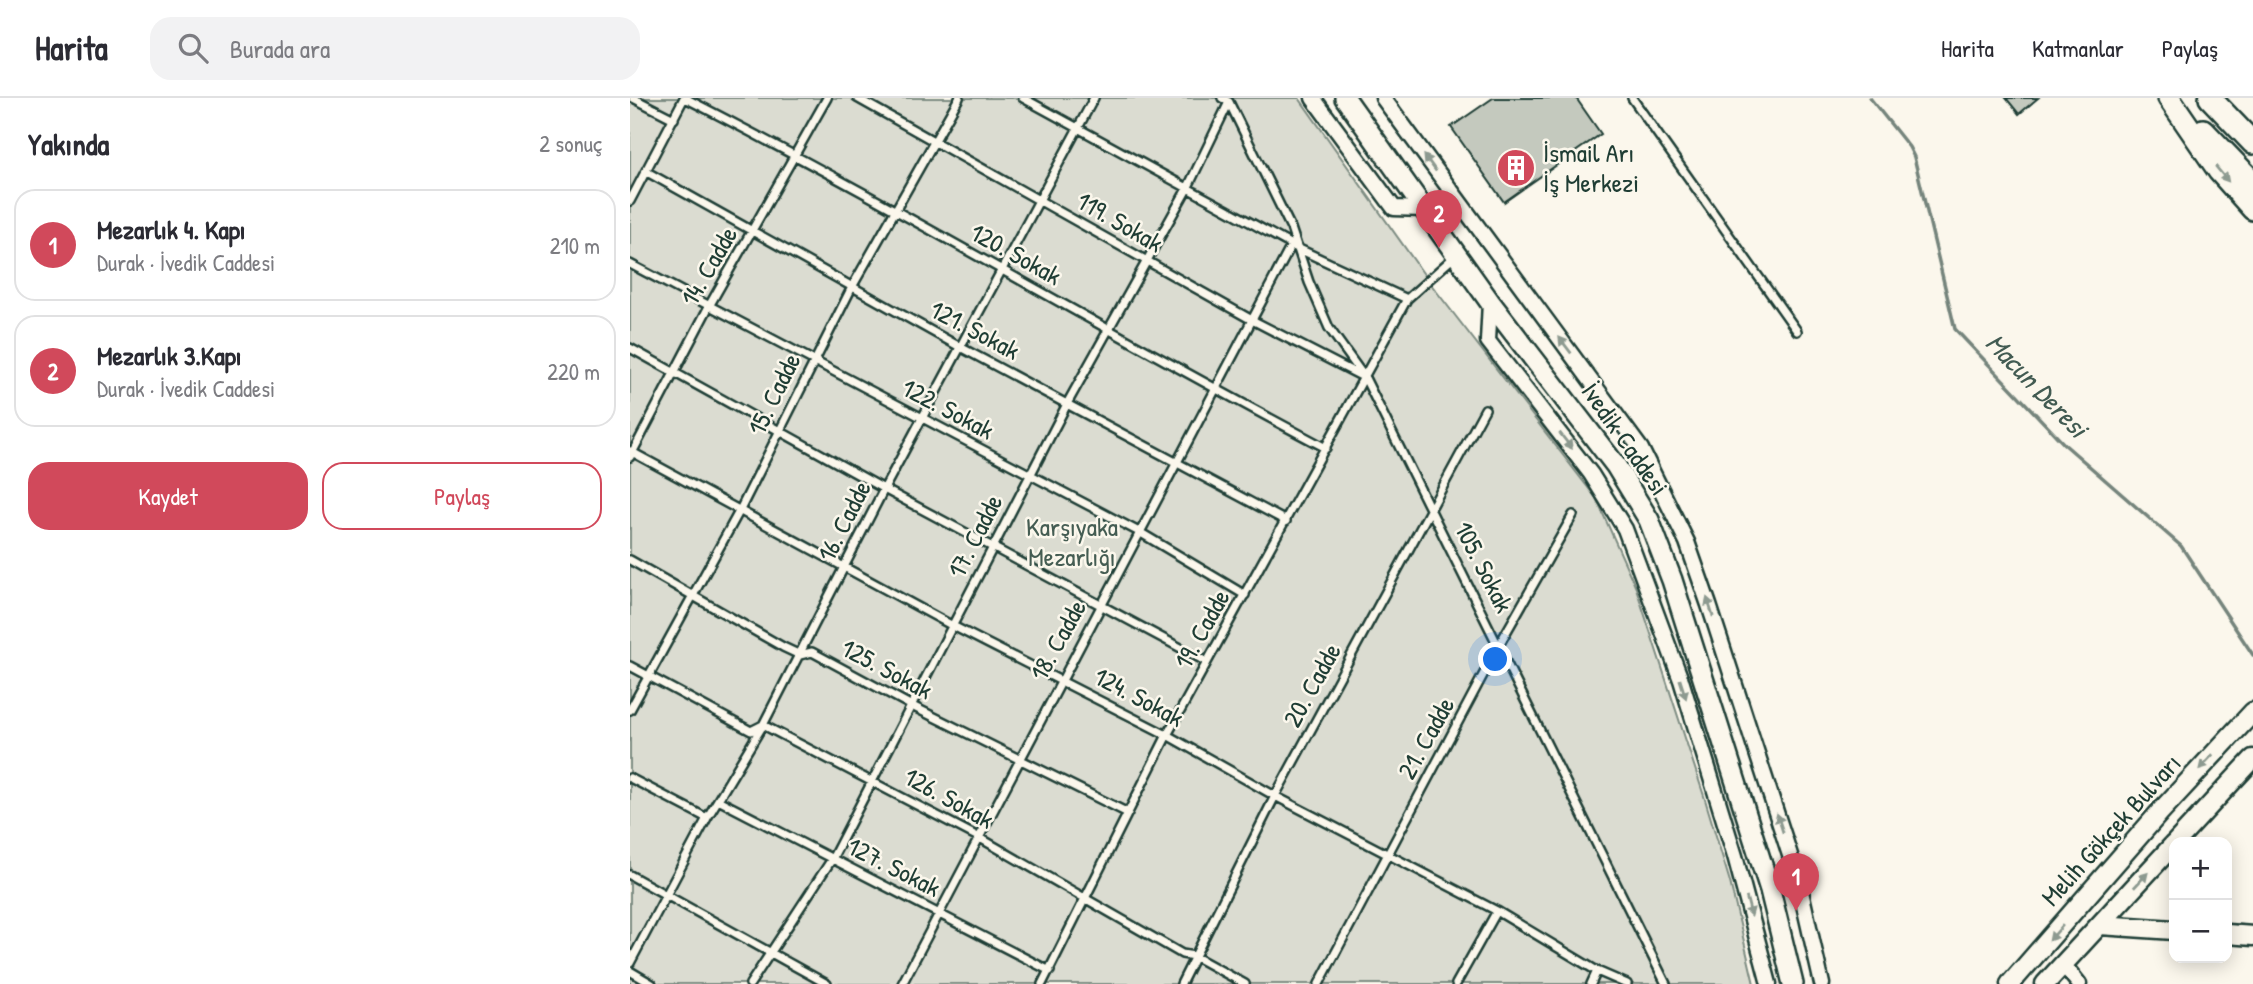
<!DOCTYPE html>
<html lang="tr">
<head>
<meta charset="utf-8">
<style>
  body { margin:0; font-family:"Patrick Hand",sans-serif; background:#f2f2f3; color:#2b2b33 }
  .controls { position:absolute; right:21px; bottom:21px; display:grid; overflow:hidden; border-radius:14px; box-shadow:0 4px 18px #0003 }
  .controls button { width:63px; height:63px; display:grid; place-items:center; padding:0; border:0; border-bottom:2px solid #e1e1e2; background:#fff; color:#2b2b33; font:35px sans-serif }
  .you { position:absolute; left:866px; top:562px; width:24px; height:24px; margin:-18px; border:5px solid #fff; border-radius:50%; background:#1a73e8; box-shadow:0 0 0 10px #1a73e833 }
  .badge { display:grid; place-items:center; width:46px; height:46px; border-radius:50%; background:#d1495b; color:#fff; font-size:23px; font-weight:700 }
  .pin { position:absolute; translate:-50% -58px; filter:drop-shadow(0 2px 4px #0008) }
  .pin::after { content:''; position:absolute; top:37px; width:24px; height:21px; background:inherit; clip-path:polygon(0 0,100% 0,50% 100%) }
  .list { margin:0; padding:0; list-style:none }
  h2 { display:flex; justify-content:space-between; align-items:center; height:91px; margin:0; padding:0 28px; font-size:30px }
  h2 small { font-size:23px; font-weight:400; color:#7c7c81 }
  .list li { display:grid; grid-template-columns:46px 1fr auto; gap:21px; align-items:center; box-sizing:border-box; height:112px; margin:0 14px 14px; padding:0 14px; border:2px solid #e1e1e2; border-radius:21px }
  .list b { display:block; font-size:26px; white-space:nowrap }
  .list p { margin:0; font-size:23px; white-space:nowrap; color:#7c7c81 }
  .list em { font-size:23px; font-style:normal; color:#7c7c81 }
  .actions { display:flex; gap:14px; padding:21px 28px }
  .actions a { flex:1; padding:16px 0; border:2px solid #d1495b; border-radius:21px; text-align:center; font-size:24px; color:#d1495b }
  .actions .main { background:#d1495b; color:#fff }
  .icon { flex:none; width:38px; height:38px; fill:none; stroke:currentColor; stroke-width:2; stroke-linecap:round; stroke-linejoin:round }
  .map { position:relative; flex:none; width:1623px; height:886px; overflow:hidden }
  header { display:flex; align-items:center; gap:42px; box-sizing:border-box; height:98px; padding:0 35px; background:#fff; border-bottom:2px solid #e1e1e2 }
  header strong { font-size:33px }
  nav { display:flex; gap:38px; margin-inline-start:auto; font-size:24px }
  .search { width:490px; height:63px; background:#f2f2f3; display:flex; align-items:center; gap:18px; box-sizing:border-box; padding:0 24px; border-radius:21px; color:#7c7c81; font-size:26px }
  main { display:flex }
  aside { flex:1; background:#fff }
  .map>svg:first-child { display:block }
  .green { fill:#dbdcd1; stroke:#7d8c82; stroke-width:2 }
  .lines { fill:none; stroke-linecap:round; stroke-linejoin:round }
  .stream { stroke:#74847b; stroke-width:3.5 }
  .building { fill:#c4c9be; stroke:#1f3d34; stroke-width:2 }
  .service-casing { stroke:#1f3d34; stroke-width:12 }
  .minor-casing { stroke:#1f3d34; stroke-width:19 }
  .tertiary-casing { stroke:#1f3d34; stroke-width:23 }
  .secondary-casing { stroke:#1f3d34; stroke-width:24 }
  .primary-casing { stroke:#1f3d34; stroke-width:26 }
  .service { stroke:#fbf7ec; stroke-width:7 }
  .minor { stroke:#fbf7ec; stroke-width:14 }
  .tertiary { stroke:#fbf7ec; stroke-width:18 }
  .secondary { stroke:#fbf7ec; stroke-width:19 }
  .primary { stroke:#fbf7ec; stroke-width:21 }
  .oneway { fill:#8d9a90 }
  .labels { text-anchor:middle; stroke-width:5; stroke-linejoin:round; paint-order:stroke }
  .poi-label { font-size:26px; fill:#1f3d34; stroke:#fbf7ec; text-anchor:start }
  .street-label { font-size:26px; fill:#1f3d34; stroke:#fbf7ec }
  .park-label { font-size:26px; fill:#455d53; stroke:#fbf7ec }
  .water-label { font-size:28px; font-style:italic; fill:#425b52; stroke:#fbf7ec }
</style>
</head>
<body>
<header>
<strong>Harita</strong>
<div class="search"><svg class="icon" aria-label="search" viewBox="0 0 24 24"><circle cx="10" cy="10" r="6"/><path d="M15 15l6 6"/></svg>Burada ara</div>
<nav><a>Harita</a><a>Katmanlar</a><a>Paylaş</a></nav>
</header>
<main>
<aside>
<h2>Yakında<small>2 sonuç</small></h2>
<ul class="list">
<li><span class="badge">1</span><div><b>Mezarlık 4. Kapı</b><p>Durak · İvedik Caddesi</p></div><em>210 m</em></li>
<li><span class="badge">2</span><div><b>Mezarlık 3.Kapı</b><p>Durak · İvedik Caddesi</p></div><em>220 m</em></li>
</ul>
<div class="actions"><a class="main">Kaydet</a><a>Paylaş</a></div>
</aside>
<div class="map">
<svg width="1623" height="886" viewBox="0 0 1623 886">
  <rect width="100%" height="100%" fill="#fbf7ec"/>
  <filter id="ink" filterUnits="userSpaceOnUse"><feTurbulence type="fractalNoise" baseFrequency=".0143" numOctaves="2"/><feDisplacementMap in="SourceGraphic" scale="14" xChannelSelector="R" yChannelSelector="G"/><feConvolveMatrix kernelMatrix="1 2 1 2 8 2 1 2 1" color-interpolation-filters="sRGB"/></filter>
  <g filter="url(#ink)">
    <path class="green" d="M0 0H669L800 185 966 400 1006 490 1074 698 1100 784 1124 886H0Z"/>
    <g class="lines">
      <path class="stream" d="M1240 0 1279 49 1284 59 1325 231 1434 346 1551 448 1623 557"/>
    </g>
    <path class="building" d="M863 0H946L971 36 874 104 821 29Z
      M1376 0H1408L1389 16Z"/>
    <g class="lines">
      <defs>
        <path id="service" d="M3 0 44 21
          M55 0C272 111 481 237 696 350
          M227 0 622 222 731 278
          M393 0 667 150 777 201
          M1002 0 1167 233
          M599 4 661 130 679 184 699 230 735 280 1036 886
          M17 74 330 249 656 423
          M0 103 54 0
          M0 166 511 435 615 497
          M0 250 254 391 577 564
          M0 353 323 528 537 637 645 698 867 813 967 873 997 886
          M0 359 78 210 197 0
          M0 462 153 549 170 557 182 554 282 608 498 715
          M0 568 121 633 133 627 350 740 552 856 564 858 615 886
          M0 612 111 410 222 189 329 0
          M0 680 77 720
          M88 702 420 873
          M0 777 197 886
          M0 865 77 720 133 627 254 391 464 0
          M0 873 22 886
          M120 886 202 761 438 304 558 89 599 4 592 0
          M272 886 662 146
          M412 886 537 637 777 201 824 159
          M551 886 645 698 855 311
          M689 886 869 547 943 417
          M826 886 867 813
          M961 886 967 873"/>
        <path id="minor" d="M683 0 764 110 793 111
          M753 0 1011 351 1057 444 1079 507 1169 785 1192 886
          M860 204 858 243 961 376 995 431 1051 582 1105 758 1139 886
          M1433 866 1449 886"/>
        <path id="tertiary" d="M1546 744 1623 661
          M1470 827 1544 832
          M1597 836 1623 838
          M1380 886 1530 714 1623 614
          M1415 886 1544 746"/>
        <path id="secondary" d="M715 0 860 204 986 368 1019 422 1042 482 1140 792 1163 886"/>
        <path id="primary" d="M1539 0 1589 73 1623 111
          M1580 0 1623 45
          M1573 32 1623 84"/>
      </defs>
      <use href="#service" class="service-casing"/>
      <use href="#minor" class="minor-casing"/>
      <use href="#tertiary" class="tertiary-casing"/>
      <use href="#secondary" class="secondary-casing"/>
      <use href="#primary" class="primary-casing"/>
      <use href="#service" class="service"/>
      <use href="#minor" class="minor"/>
      <use href="#tertiary" class="tertiary"/>
      <use href="#secondary" class="secondary"/>
      <use href="#primary" class="primary"/>
    </g>
    <defs><path id="oneway-solid" d="M-6-.8H1V-3.2L6.5 0L1 3.2V.8H-6Z" transform="scale(1.75)"/></defs>
    <g class="oneway">
      <use href="#oneway-solid" transform="translate(800 65) rotate(-126)"/>
      <use href="#oneway-solid" transform="translate(1592 76) rotate(50)"/>
      <use href="#oneway-solid" transform="translate(935 247) rotate(-127)"/>
      <use href="#oneway-solid" transform="translate(936 343) rotate(52)"/>
      <use href="#oneway-solid" transform="translate(1080 509) rotate(-108)"/>
      <use href="#oneway-solid" transform="translate(1053 591) rotate(72)"/>
      <use href="#oneway-solid" transform="translate(1576 664) rotate(133)"/>
      <use href="#oneway-solid" transform="translate(1150 725) rotate(-108)"/>
      <use href="#oneway-solid" transform="translate(1511 782) rotate(-47)"/>
      <use href="#oneway-solid" transform="translate(1119 809) rotate(75)"/>
      <use href="#oneway-solid" transform="translate(1426 835) rotate(131)"/>
    </g>
  </g>
  <defs>
    <symbol id="building-disc" viewBox="-11 -11 22 22"><circle r="9.5" fill="#d1495b" stroke="#fbf7ec"/><path d="M-4-6H4V6H1V3H-1V6H-4ZM-2.5-4.3h1.7v1.8h-1.7ZM.8-4.3h1.7v1.8H.8ZM-2.5-1h1.7V.8h-1.7ZM.8-1h1.7V.8H.8Z" fill="#fff"/></symbol>
  </defs>
  <g fill-rule="evenodd">
    <use href="#building-disc" x="864" y="48" width="44" height="44"/>
  </g>
  <g class="labels">
    <g class="poi-label">
      <text x="913" y="64">İsmail Arı<tspan x="913" dy="30">İş Merkezi</tspan></text>
    </g>
    <g class="street-label">
      <text transform="translate(490 124) rotate(30)" y="9">119. Sokak</text>
      <text transform="translate(386 156) rotate(29)" y="9">120. Sokak</text>
      <text transform="translate(79 168) rotate(-60)" y="9">14. Cadde</text>
      <text transform="translate(345 232) rotate(28)" y="9">121. Sokak</text>
      <text transform="translate(144 296) rotate(-64)" y="9">15. Cadde</text>
      <text transform="translate(318 311) rotate(28)" y="9">122. Sokak</text>
      <text transform="translate(995 341) rotate(55)" y="9">İvedik Caddesi</text>
      <text transform="translate(214 423) rotate(-63)" y="9">16. Cadde</text>
      <text transform="translate(345 438) rotate(-63)" y="9">17. Cadde</text>
      <text transform="translate(854 469) rotate(63)" y="9">105. Sokak</text>
      <text transform="translate(572 531) rotate(-61)" y="9">19. Cadde</text>
      <text transform="translate(428 542) rotate(-61)" y="9">18. Cadde</text>
      <text transform="translate(257 571) rotate(28)" y="9">125. Sokak</text>
      <text transform="translate(682 587) rotate(-61)" y="9">20. Cadde</text>
      <text transform="translate(509 599) rotate(28)" y="9">124. Sokak</text>
      <text transform="translate(796 640) rotate(-61)" y="9">21. Cadde</text>
      <text transform="translate(319 700) rotate(29)" y="9">126. Sokak</text>
      <text transform="translate(1481 732) rotate(-48)" y="9">Melih Gökçek Bulvarı</text>
      <text transform="translate(264 769) rotate(27)" y="9">127. Sokak</text>
    </g>
    <g class="park-label">
      <text x="442" y="438">Karşıyaka<tspan x="442" dy="30">Mezarlığı</tspan></text>
    </g>
    <g class="water-label">
      <text transform="translate(1407 287) rotate(46)" y="10">Macun Deresi</text>
    </g>
  </g>
</svg>
<div class="controls">
<button>+</button>
<button>−</button>
</div>
<div class="you"></div>
<div class="pin badge" style="left:1166px;top:813px">1</div>
<div class="pin badge" style="left:809px;top:150px">2</div>
</div>
</main>
</body>
</html>
